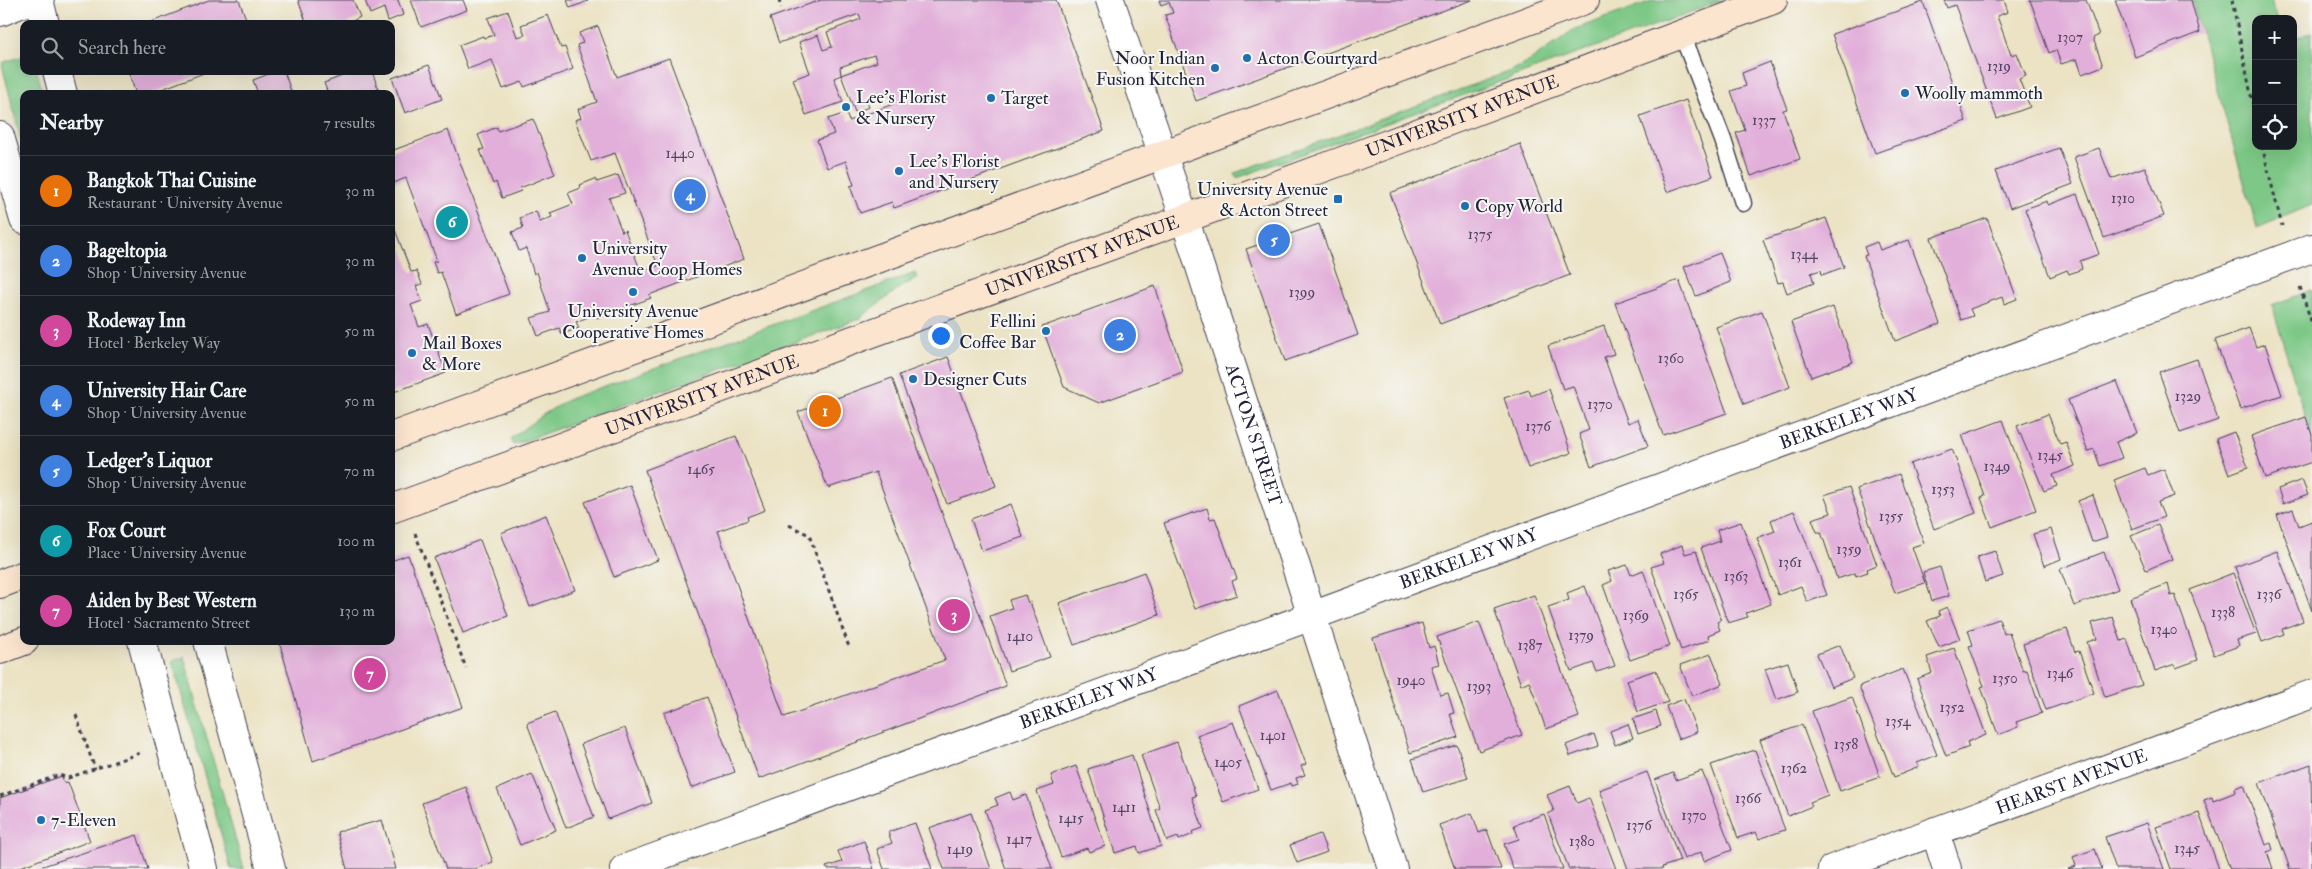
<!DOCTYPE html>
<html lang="en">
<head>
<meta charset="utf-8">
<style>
  body { margin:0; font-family:"IM FELL Double Pica",serif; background:#242831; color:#f1f3f6 }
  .controls { position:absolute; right:15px; top:15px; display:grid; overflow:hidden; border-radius:10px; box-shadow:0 5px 20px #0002 }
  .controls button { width:45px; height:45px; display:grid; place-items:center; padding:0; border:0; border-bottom:1px solid #363941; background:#171b24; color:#f1f3f6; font:25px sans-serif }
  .you { position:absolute; left:940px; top:335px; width:18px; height:18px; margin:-12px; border:4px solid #fff; border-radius:50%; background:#1a73e8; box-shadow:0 0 0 8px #1a73e833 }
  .badge { display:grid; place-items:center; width:32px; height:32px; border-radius:50%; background:#db2777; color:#fff; font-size:16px; font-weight:700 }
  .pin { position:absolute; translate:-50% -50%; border:2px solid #fff; box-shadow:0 1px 5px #0006 }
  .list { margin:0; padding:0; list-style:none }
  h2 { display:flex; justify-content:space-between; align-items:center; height:65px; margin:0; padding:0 20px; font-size:21px }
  h2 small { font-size:16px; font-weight:400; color:#9ea1a6 }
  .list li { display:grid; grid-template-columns:32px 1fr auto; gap:15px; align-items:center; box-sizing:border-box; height:70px; padding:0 20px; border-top:1px solid #363941 }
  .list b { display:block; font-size:19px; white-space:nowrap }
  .list p { margin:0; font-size:16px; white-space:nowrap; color:#9ea1a6 }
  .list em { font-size:16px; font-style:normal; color:#9ea1a6 }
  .icon { flex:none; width:28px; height:28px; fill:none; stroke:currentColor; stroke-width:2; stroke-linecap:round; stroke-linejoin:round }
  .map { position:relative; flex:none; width:2312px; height:869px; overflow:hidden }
  .search { position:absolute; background:#171b24; box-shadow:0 5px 20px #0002; left:20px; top:20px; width:375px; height:55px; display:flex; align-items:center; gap:12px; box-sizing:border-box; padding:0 18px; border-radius:10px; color:#9ea1a6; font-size:19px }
  .panel { position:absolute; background:#171b24; box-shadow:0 5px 20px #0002; left:20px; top:90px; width:375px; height:555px; border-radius:10px }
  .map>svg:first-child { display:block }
  .green { fill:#7dc886; stroke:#507560 }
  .building { fill:#e2afda }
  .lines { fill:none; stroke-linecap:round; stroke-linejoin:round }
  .service-casing { stroke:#403f50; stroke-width:19 }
  .minor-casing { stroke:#403f50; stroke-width:30 }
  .tertiary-casing { stroke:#403f50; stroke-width:30 }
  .secondary-casing { stroke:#403f50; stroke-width:30 }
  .path { stroke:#403f50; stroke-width:3; stroke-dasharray:4 4; stroke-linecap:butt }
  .service { stroke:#fff; stroke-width:16 }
  .minor { stroke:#fff; stroke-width:28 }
  .tertiary { stroke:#fff; stroke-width:28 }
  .secondary { stroke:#fbe5cf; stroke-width:28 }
  .poi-dot { fill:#1f6fb2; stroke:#f6f6f2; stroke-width:2 }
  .labels { text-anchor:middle; stroke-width:4; stroke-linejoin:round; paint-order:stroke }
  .number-label { font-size:15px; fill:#524563 }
  .poi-label { font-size:18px; fill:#22223b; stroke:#f6f6f2; text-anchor:start }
  .street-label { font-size:18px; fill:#22223b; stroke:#f6f6f2 }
</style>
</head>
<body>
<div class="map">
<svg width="2312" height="869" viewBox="0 0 2312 869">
  <rect width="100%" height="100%" fill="#f6f6f2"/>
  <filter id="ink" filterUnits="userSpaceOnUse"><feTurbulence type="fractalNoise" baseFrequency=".02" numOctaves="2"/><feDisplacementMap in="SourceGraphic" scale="10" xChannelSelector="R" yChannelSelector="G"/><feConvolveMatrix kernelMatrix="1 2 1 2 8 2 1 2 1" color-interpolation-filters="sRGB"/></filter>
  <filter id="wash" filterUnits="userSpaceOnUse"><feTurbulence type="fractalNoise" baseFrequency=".0096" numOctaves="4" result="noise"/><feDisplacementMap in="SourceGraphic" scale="20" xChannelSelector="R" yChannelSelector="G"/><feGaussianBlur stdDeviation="1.12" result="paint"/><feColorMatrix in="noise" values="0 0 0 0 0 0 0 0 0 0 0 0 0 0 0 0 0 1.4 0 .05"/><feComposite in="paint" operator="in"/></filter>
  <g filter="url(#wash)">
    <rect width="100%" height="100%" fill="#ece3c4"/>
    <path class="green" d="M1654 0H1724L1237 178 1235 173 1513 70 1530 61 1573 30Z
      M2192 0H2271L2277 19H2256V146H2293V39L2312 32V205L2257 228Z
      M24 56V71H37L43 94H24V152L2 65 4 62Z
      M915 273 917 279 902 286 859 319 513 445 511 438 544 414 569 399Z
      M2312 290V440L2272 305Z
      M184 657 244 869H231L172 661Z"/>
    <g id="blocks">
      <path class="building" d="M209 0H239L248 24H146Z
        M298 0H353L360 17 347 24H307Z
        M365 0H398L403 15 388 21 384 8 370 14Z
        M411 0H463L467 10 421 27Z
        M567 0H588V1L570 8Z
        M821 0H1056L1104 131 894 208 892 202 860 213 850 186 854 185 846 161 827 168 817 140 834 134 828 119 846 113 849 121 893 104 888 92 866 100 869 107 855 112 841 75 877 62 874 55 840 67 841 75 834 78 843 102 806 115 793 79 810 73 799 42 818 35 823 50 832 47 827 32 861 19 859 14 779 43 770 18Z
        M1159 0H1472L1196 101 1165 15 1173 13 1169 2 1161 5Z
        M1944 0H2004L2008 12 1997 16 2011 55 2017 53 2026 76 2019 79 2030 107 1997 119 1955 5 1947 8Z
        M2030 0H2086L2099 35 2093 38 2103 66 2082 74 2077 59 2061 64 2056 50 2049 53Z
        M2115 0H2191L2200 32 2135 57Z
        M1923 2 1966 121 1875 153 1832 34Z
        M508 11 517 37 525 35 521 25 548 15 561 48 565 47 573 69 524 87 522 82 503 89 492 60 468 69 459 45 483 36 484 38 494 35 488 18Z
        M598 26 617 77 669 58 744 259 649 295 651 298 597 318 594 310 586 312 588 317 576 322 579 328 562 334 559 328 538 336 531 318 550 312 537 272 534 274 526 248 519 251 512 232 523 228 520 218 536 211 540 222 552 217 550 213 573 204 568 193 581 188 580 185 595 179 597 182 618 175 625 193 609 198 622 232 625 230 641 272 658 266 615 153 591 161 575 120 581 118 578 109 597 102 577 45 583 43 579 33Z
        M1770 62 1787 109 1783 110 1800 159 1751 176 1736 133 1745 130 1731 91 1746 86 1742 73Z
        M429 65 442 99 405 113 392 78Z
        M128 71H209L149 94H136Z
        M277 71H284L292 94H258L253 80Z
        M340 71H372L380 94H320L327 91 324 83 342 76Z
        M1686 100 1713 176 1667 192 1640 116Z
        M533 119 555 174 520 188 521 191 502 198 496 182 493 184 480 150 484 149 478 135 497 127 498 131Z
        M448 130 509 294 456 314 441 272 437 273 433 262 437 261 406 178 391 184V151Z
        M1520 144 1570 275 1440 324 1390 193Z
        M2059 148 2073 184 2010 208 1996 171Z
        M2099 148 2111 179 2145 167 2164 216 2104 238 2074 157Z
        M2077 194 2099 254 2080 261 2082 269 2069 274 2067 270 2050 277 2025 209 2047 201 2048 205Z
        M1826 218 1844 267 1822 275 1821 270 1811 273 1814 283 1787 293 1783 282 1778 283 1763 240Z
        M1987 218 2017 299 2004 304 2002 297 1970 309 1973 316 1961 320 1931 238Z
        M391 219 411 272 417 271 422 284 416 286 422 301 411 305 419 327 428 324 446 373 391 393Z
        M1319 224 1358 335 1285 361 1246 249Z
        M1909 240 1940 324 1895 341 1864 256 1867 255 1864 247 1877 242 1880 250Z
        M1720 253 1731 282 1696 296 1684 267Z
        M1679 280 1727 413 1663 435 1615 303Z
        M1155 286 1183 372 1099 403 1064 387 1042 327Z
        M1833 307 1853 362 1811 377 1791 322Z
        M1762 311 1790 387 1744 404 1716 327Z
        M1604 326 1614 354 1604 357 1628 423 1638 419 1648 446 1591 467 1579 434 1589 430 1573 386 1563 389 1548 346Z
        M2249 328 2256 347 2265 344 2282 395 2240 409 2215 340Z
        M948 357 996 486 947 504 899 375Z
        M2197 359 2218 420 2180 433 2159 372Z
        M892 378 1006 686 759 779 645 470 736 436 765 510 747 517 748 520 718 531 784 717 945 660 876 472 828 488 798 412Z
        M2117 381 2137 433 2116 442 2122 458 2100 466 2094 449 2088 451 2068 400Z
        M1549 389 1571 453 1528 468 1504 398 1529 390 1531 396Z
        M2048 414 2060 444 2066 442 2075 466 2053 475 2057 486 2044 491 2017 426Z
        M2306 417 2312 435V462L2265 478 2251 436Z
        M2003 420 2036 510 1992 527 1981 498 1985 496 1962 435Z
        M2234 432 2248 467 2229 474 2216 439Z
        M1952 449 1976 513 1934 529 1910 464Z
        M2145 468 2148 475 2164 469 2174 496 2158 502 2164 517 2132 529 2114 480Z
        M1899 474 1924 543 1912 547 1925 583 1895 593 1857 489Z
        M2302 480 2308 495 2283 504 2278 489Z
        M630 485 658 560 614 577 585 502Z
        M1849 487 1877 565 1867 569 1868 572 1856 576 1855 573 1837 579 1821 532H1817L1812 519 1831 513 1824 495Z
        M2093 495 2107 537 2092 542 2078 501Z
        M1011 504 1023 537 982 551 971 519Z
        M1207 508 1210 519 1215 518 1237 579 1232 581 1237 595 1195 609 1164 523Z
        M2293 509 2299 526 2312 521V611L2277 515Z
        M1794 511 1827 595 1807 602 1801 586 1778 595 1757 538 1775 531 1771 520Z
        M546 515 575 590 530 607 501 533Z
        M1741 522 1771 604 1746 613 1748 617 1728 623 1701 548 1720 541 1717 530Z
        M2158 525 2172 559 2146 570 2131 536Z
        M2051 529 2061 559 2044 566 2033 534Z
        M480 540 508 616 463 633 434 558Z
        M1682 545 1685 554 1696 551 1721 620 1717 622 1720 630 1708 635 1709 640 1681 650 1651 567 1664 563 1660 554Z
        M1995 551 2003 576 1985 582 1977 557Z
        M2277 551 2303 621 2282 629 2284 634 2262 642 2235 567Z
        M2104 552 2118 589 2074 606 2060 569Z
        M408 555 463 707 313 761 279 641H391V561Z
        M1627 565 1631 575 1643 570 1670 646 1630 660 1603 585 1612 581 1608 571Z
        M1940 567 1949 596 1932 601 1923 572Z
        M1144 572 1159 615 1074 645 1059 603Z
        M2233 573 2256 634 2237 640 2239 646 2214 655 2190 590Z
        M2168 584 2171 596 2175 595 2198 660 2176 668 2175 664 2155 671 2130 598Z
        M1585 586 1615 666 1597 672 1593 663 1571 671 1548 607 1569 600 1567 593Z
        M1025 595 1028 603 1030 602 1050 657 1009 671 990 616 1012 608 1009 600Z
        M1534 595 1579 717 1546 729 1529 681 1521 685 1494 609Z
        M1947 607 1960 639 1939 647 1927 621 1940 616 1938 611Z
        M2113 617 2121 641 2127 639 2142 685 2105 697 2087 642 2097 639 2092 623Z
        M1999 619 2004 634 2009 632 2023 671 2027 670 2042 713 2016 722 2018 727 1998 735 1981 687 1984 686 1969 646 1973 645 1968 630Z
        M1479 622 1522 735 1479 751 1437 637Z
        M1422 623 1429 648 1434 646 1439 664 1431 666 1440 695 1448 693 1454 713 1450 714 1458 737 1410 753 1373 638Z
        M2067 629 2075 652 2079 651 2094 693 2046 710 2023 644Z
        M1840 645 1853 678 1831 687 1817 654Z
        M1954 648 1986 735 1967 742 1969 747 1946 756 1917 679 1932 673 1927 657Z
        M1711 654 1723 684 1692 696 1680 665Z
        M1788 662 1798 692 1776 700 1765 669Z
        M1903 669 1937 755 1917 763 1919 767 1894 777 1859 686Z
        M1656 670 1668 702 1638 712 1627 680Z
        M1278 690 1306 764 1301 766 1305 775 1296 778 1298 784 1292 786 1291 783 1271 790 1239 706Z
        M707 697 735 772 691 788 664 713Z
        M1852 697 1880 777 1840 791 1812 711Z
        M1684 699 1697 732 1678 739 1666 706Z
        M1656 711 1661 726 1638 734 1633 719Z
        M555 712 594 817 566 828 527 723Z
        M1233 722 1258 789 1223 802 1197 735Z
        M1628 724 1633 738 1615 745 1610 731Z
        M1802 725 1828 795 1810 802 1812 806 1788 816 1760 740Z
        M625 728 652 803 608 819 581 744Z
        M1594 734 1598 746 1570 756 1566 745Z
        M1177 742 1196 796 1192 797 1203 828 1192 832 1193 834 1179 840 1178 837 1167 841 1156 810 1160 808 1141 755Z
        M1457 745 1468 778 1423 792 1412 759Z
        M1755 750 1785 830 1759 839 1756 832 1738 838 1711 765Z
        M1132 755 1161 846 1139 853 1137 846 1115 853 1088 769Z
        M2311 764 2312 869H2290L2259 783Z
        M1076 766 1105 846 1089 852 1087 848 1061 857 1037 791 1054 785 1051 775Z
        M1702 771 1732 850 1704 861 1701 852 1684 859 1655 780 1673 773 1676 780Z
        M1647 772 1680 861 1662 867 1663 869H1628L1599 790Z
        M532 774 556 830 520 845 497 789Z
        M62 776 64 783 68 782 90 841 15 869H0V798Z
        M2244 785 2266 845 2271 843 2273 850 2267 852 2273 869H2230L2204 800 2212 797 2213 801 2236 792 2235 788Z
        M1570 786 1577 803 1589 798 1616 869H1569L1548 814 1554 811 1547 795Z
        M466 787 493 862 475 869H446L422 803Z
        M1010 792 1013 800 1026 795 1052 869H1006L985 810 998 805 995 798Z
        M971 813 991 869H944L929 828Z
        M1472 813 1479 833 1487 830 1501 869H1455L1439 825Z
        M2199 813 2219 869H2171L2156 827Z
        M1544 814 1563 869H1513L1504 844 1519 839 1514 825Z
        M382 820 396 869H347L337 832Z
        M915 823 932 869H884L877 849 892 843 888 832Z
        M2147 823 2164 869H2116L2105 837Z
        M1320 834 1327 852 1297 863 1290 845Z
        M137 835 148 869H34Z
        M864 841 874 869H827L826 867 842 862 838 851Z
        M2095 849 2102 869H2068L2076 866 2073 857Z"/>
    </g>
  </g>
  <g filter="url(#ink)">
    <use href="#blocks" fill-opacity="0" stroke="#403f50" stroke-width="1"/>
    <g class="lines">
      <defs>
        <path id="service" d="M1682 34 1723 140 1743 203"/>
        <g id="minor">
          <path id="s1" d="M1110 0 1184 217 1393 869"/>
          <path d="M0 12 30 0"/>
          <path d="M1935 831 1947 869"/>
          <path id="s2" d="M624 869 2312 248"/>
          <path id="s3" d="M1832 869 2312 694"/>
        </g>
        <path id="tertiary" d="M39 0 45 24
          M57 71 63 94
          M0 136 24 220
          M142 641 204 869
          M208 641 271 869"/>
        <g id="secondary">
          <path d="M391 437 1585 0"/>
          <path id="s4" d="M391 509 1345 160 1773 0"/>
          <path d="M0 584 24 575"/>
          <path d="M0 650 24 641"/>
        </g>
      </defs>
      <use href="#service" class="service-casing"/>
      <use href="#minor" class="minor-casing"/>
      <use href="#tertiary" class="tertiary-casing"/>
      <use href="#secondary" class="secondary-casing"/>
      <path class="path" d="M779 0 781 8
        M2232 0 2256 120
        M2262 146 2282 226
        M2300 287 2312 324
        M789 525 809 535 849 647
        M415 533 466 668
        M76 715 95 769
        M0 796 59 775 68 778 140 753"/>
      <use href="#service" class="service"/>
      <use href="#minor" class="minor"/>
      <use href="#tertiary" class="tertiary"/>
      <use href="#secondary" class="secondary"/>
    </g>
  </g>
  <g class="poi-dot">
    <circle cx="1247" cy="58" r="5"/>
    <circle cx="1215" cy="68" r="5"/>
    <circle cx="1905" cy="93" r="5"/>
    <circle cx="991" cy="98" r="5"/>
    <circle cx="846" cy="107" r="5"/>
    <circle cx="899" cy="171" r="5"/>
    <rect x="1333" y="194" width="10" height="10" rx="2.5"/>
    <circle cx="1465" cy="206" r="5"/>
    <circle cx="582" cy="258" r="5"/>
    <circle cx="633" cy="292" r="5"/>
    <circle cx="1046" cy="331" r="5"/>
    <circle cx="412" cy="353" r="5"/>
    <circle cx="913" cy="379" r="5"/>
    <circle cx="41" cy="820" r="5"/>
  </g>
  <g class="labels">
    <g class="number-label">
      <text x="2070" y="42">1307</text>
      <text x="1999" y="71">1319</text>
      <text x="1764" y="125">1337</text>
      <text x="680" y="158">1440</text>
      <text x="2123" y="203">1310</text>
      <text x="1480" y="239">1375</text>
      <text x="1804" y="259">1344</text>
      <text x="1302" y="297">1399</text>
      <text x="1671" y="363">1360</text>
      <text x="2188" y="401">1329</text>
      <text x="1600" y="409">1370</text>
      <text x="1538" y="431">1376</text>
      <text x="2050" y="460">1345</text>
      <text x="1997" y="471">1349</text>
      <text x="701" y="474">1465</text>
      <text x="1943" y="494">1353</text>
      <text x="1891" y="521">1355</text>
      <text x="1849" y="554">1359</text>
      <text x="1790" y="567">1361</text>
      <text x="1736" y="581">1363</text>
      <text x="1686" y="599">1365</text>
      <text x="2269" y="599">1336</text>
      <text x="2223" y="617">1338</text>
      <text x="1636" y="620">1369</text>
      <text x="2164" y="634">1340</text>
      <text x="1581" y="640">1379</text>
      <text x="1020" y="641">1410</text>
      <text x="1530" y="650">1387</text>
      <text x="2060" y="678">1346</text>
      <text x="2005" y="683">1350</text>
      <text x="1411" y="685">1940</text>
      <text x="1479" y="691">1393</text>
      <text x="1952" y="712">1352</text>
      <text x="1898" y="726">1354</text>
      <text x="1273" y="740">1401</text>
      <text x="1846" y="749">1358</text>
      <text x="1228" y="767">1405</text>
      <text x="1794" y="773">1362</text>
      <text x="1748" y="803">1366</text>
      <text x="1124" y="812">1411</text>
      <text x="1694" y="820">1370</text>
      <text x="1071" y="823">1415</text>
      <text x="1639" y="830">1376</text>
      <text x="1019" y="844">1417</text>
      <text x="1582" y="846">1380</text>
      <text x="2187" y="853">1345</text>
      <text x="960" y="854">1419</text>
    </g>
    <g class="poi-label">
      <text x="1205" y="64" text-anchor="end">Noor Indian<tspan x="1205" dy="21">Fusion Kitchen</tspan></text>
      <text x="1257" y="64">Acton Courtyard</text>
      <text x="1915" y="99">Woolly mammoth</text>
      <text x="856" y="103">Lee's Florist<tspan x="856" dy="21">&amp; Nursery</tspan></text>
      <text x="1001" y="104">Target</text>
      <text x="909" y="167">Lee's Florist<tspan x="909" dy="21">and Nursery</tspan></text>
      <text x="1328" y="195" text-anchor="end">University Avenue<tspan x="1328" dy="21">&amp; Acton Street</tspan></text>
      <text x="1475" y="212">Copy World</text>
      <text x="592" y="254">University<tspan x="592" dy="21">Avenue Coop Homes</tspan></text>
      <text x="633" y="317" text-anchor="middle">University Avenue<tspan x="633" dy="21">Cooperative Homes</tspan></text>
      <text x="1036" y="327" text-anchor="end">Fellini<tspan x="1036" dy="21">Coffee Bar</tspan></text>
      <text x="422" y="349">Mail Boxes<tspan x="422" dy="21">&amp; More</tspan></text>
      <text x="923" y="385">Designer Cuts</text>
      <text x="51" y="826">7-Eleven</text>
    </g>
    <g class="street-label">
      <text dy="6" stroke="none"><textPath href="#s4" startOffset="1141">UNIVERSITY AVENUE</textPath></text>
      <text dy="6" stroke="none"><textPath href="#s4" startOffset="736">UNIVERSITY AVENUE</textPath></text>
      <text dy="6" stroke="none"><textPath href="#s4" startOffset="331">UNIVERSITY AVENUE</textPath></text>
      <text dy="6" stroke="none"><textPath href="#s2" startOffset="1305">BERKELEY WAY</textPath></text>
      <text dy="6" stroke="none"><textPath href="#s1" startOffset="458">ACTON STREET</textPath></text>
      <text dy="6" stroke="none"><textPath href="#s2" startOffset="900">BERKELEY WAY</textPath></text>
      <text dy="6" stroke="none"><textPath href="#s2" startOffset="495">BERKELEY WAY</textPath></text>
      <text dy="6" stroke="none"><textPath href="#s3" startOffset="255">HEARST AVENUE</textPath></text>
    </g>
  </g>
</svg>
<div class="controls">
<button>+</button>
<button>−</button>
<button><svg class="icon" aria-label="locate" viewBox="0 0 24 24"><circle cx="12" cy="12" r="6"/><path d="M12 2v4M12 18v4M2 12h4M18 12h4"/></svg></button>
</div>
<div class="you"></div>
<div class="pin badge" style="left:825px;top:411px;background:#e8710a">1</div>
<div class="pin badge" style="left:1120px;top:335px;background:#3f7fe0">2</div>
<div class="pin badge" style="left:954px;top:615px;background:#d1479c">3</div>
<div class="pin badge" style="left:690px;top:195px;background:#3f7fe0">4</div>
<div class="pin badge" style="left:1274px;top:240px;background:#3f7fe0">5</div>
<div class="pin badge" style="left:452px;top:222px;background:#0f9aa8">6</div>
<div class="pin badge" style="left:370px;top:674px;background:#d1479c">7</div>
<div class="search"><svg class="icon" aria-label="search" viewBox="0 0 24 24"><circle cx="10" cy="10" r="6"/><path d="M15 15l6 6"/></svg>Search here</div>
<section class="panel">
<h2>Nearby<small>7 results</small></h2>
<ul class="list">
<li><span class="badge" style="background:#e8710a">1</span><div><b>Bangkok Thai Cuisine</b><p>Restaurant · University Avenue</p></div><em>30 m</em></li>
<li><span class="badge" style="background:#3f7fe0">2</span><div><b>Bageltopia</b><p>Shop · University Avenue</p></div><em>30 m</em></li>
<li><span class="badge" style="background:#d1479c">3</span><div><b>Rodeway Inn</b><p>Hotel · Berkeley Way</p></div><em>50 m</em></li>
<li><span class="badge" style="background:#3f7fe0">4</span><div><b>University Hair Care</b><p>Shop · University Avenue</p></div><em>50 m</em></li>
<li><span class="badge" style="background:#3f7fe0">5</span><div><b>Ledger's Liquor</b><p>Shop · University Avenue</p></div><em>70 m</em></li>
<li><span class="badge" style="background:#0f9aa8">6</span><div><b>Fox Court</b><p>Place · University Avenue</p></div><em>100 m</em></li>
<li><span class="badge" style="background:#d1479c">7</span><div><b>Aiden by Best Western</b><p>Hotel · Sacramento Street</p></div><em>130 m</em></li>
</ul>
</section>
</div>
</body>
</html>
